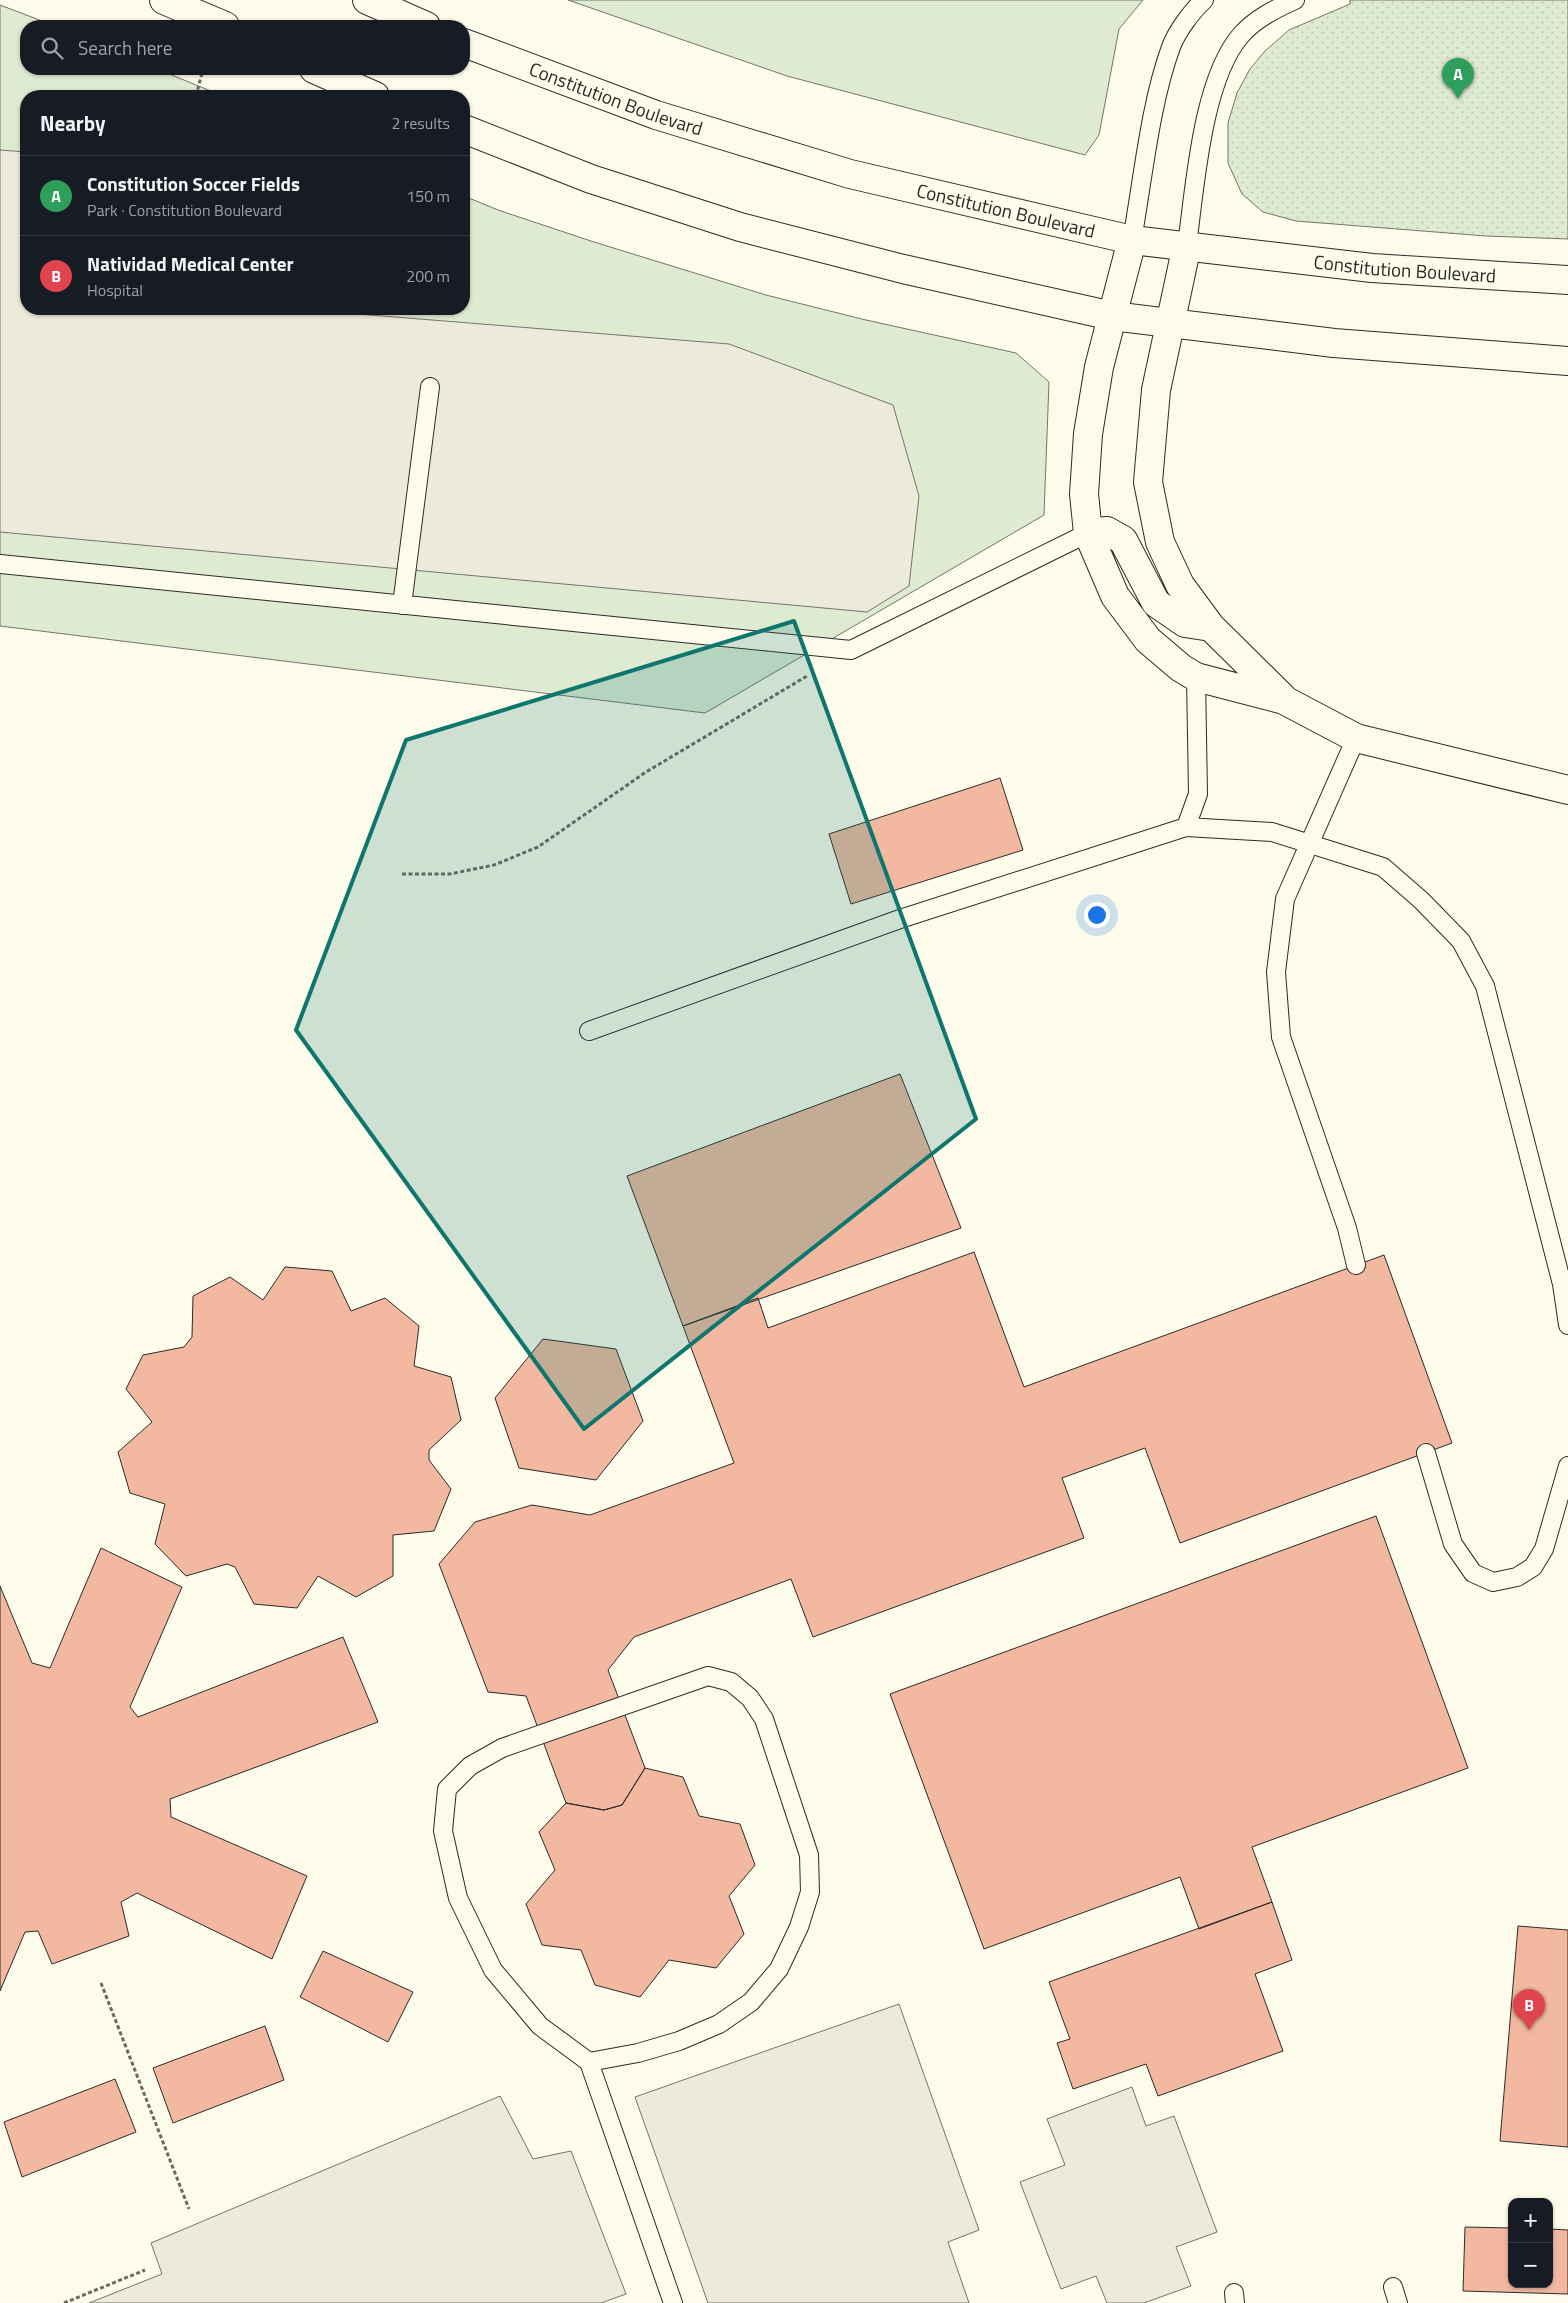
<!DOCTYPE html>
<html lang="en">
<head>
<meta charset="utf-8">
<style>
  body { margin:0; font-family:"Titillium Web",sans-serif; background:#20242c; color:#f1f3f6 }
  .controls { position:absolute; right:15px; bottom:15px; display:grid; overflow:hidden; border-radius:10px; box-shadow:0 1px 4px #0004 }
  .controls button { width:45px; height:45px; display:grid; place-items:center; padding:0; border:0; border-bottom:1px solid #363941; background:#171b24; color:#f1f3f6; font:25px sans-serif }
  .you { position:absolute; left:1096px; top:914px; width:18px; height:18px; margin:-12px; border:4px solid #fff; border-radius:50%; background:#1a73e8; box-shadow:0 0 0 8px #1a73e833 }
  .badge { display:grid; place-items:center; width:32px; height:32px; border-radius:50%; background:#7c3aed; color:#fff; font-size:16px; font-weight:700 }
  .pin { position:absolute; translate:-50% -41px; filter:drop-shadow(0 1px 2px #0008) }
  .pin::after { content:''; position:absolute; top:26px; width:18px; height:15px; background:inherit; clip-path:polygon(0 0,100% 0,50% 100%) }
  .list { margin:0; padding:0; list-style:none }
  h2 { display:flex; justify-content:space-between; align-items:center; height:65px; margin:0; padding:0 20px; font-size:21px }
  h2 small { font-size:16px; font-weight:400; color:#9ea1a6 }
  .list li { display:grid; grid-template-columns:32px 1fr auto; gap:15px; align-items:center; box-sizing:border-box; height:80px; padding:0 20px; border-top:1px solid #363941 }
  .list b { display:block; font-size:19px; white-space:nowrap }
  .list p { margin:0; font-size:16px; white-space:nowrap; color:#9ea1a6 }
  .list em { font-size:16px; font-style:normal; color:#9ea1a6 }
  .icon { flex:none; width:28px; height:28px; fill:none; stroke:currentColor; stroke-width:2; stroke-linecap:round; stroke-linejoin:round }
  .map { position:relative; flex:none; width:1568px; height:2303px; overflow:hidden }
  .search { position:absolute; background:#171b24; box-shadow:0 1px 4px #0004; left:20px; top:20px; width:450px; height:55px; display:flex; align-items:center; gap:12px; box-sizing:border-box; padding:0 18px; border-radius:20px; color:#9ea1a6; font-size:19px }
  .panel { position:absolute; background:#171b24; box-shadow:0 1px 4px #0004; left:20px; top:90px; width:450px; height:225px; border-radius:20px }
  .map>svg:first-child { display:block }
  .green { fill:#deebd1; stroke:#74746e }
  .park { fill:url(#park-dots); stroke:#74746e }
  .parking { fill:#eceadb; stroke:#74746e }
  .building { fill:#f2b8a0; stroke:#2b2b2b }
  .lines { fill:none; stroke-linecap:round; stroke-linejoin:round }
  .service-casing { stroke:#2b2b2b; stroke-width:20 }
  .minor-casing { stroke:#2b2b2b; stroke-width:30 }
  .secondary-casing { stroke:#2b2b2b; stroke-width:30 }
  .path { stroke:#6a6964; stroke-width:3; stroke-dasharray:4 2.5; stroke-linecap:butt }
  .service { stroke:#fdfbea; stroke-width:18 }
  .minor { stroke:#fdfbea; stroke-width:28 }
  .secondary { stroke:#fdfbea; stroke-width:28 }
  .marked { fill:#0f766e; fill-opacity:0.2; stroke:#0f766e; stroke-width:4; stroke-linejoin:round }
  .labels { text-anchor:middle; stroke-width:4; stroke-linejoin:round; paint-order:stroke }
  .street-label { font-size:19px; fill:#2b2b2b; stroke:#fdfbea }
</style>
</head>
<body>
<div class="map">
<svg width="1568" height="2303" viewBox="0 0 1568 2303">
  <defs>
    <pattern id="park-dots" width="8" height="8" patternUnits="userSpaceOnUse" patternTransform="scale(1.25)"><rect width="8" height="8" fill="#deebd1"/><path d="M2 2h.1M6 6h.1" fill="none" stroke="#bfcab4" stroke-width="1.8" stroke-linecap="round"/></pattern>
  </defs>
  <rect width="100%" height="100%" fill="#fdfbea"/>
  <path class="green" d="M568 0H1143L1119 29 1099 135 1085 155 787 76Z
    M0 5 55 26H26V69H157L223 96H26V309H464V196L498 210 594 242 766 295 866 320 1016 353 1049 382 1044 515 705 713 0 626Z"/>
  <path class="park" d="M1350 0H1568V239L1486 236 1296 221 1263 212 1242 194 1228 163V123L1237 93 1250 69 1264 52 1289 30 1350 4Z"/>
  <path class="parking" d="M0 150 26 152V309H296L729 344 893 405 919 496 909 586 867 612 0 532Z
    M899 2004 979 2230 948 2242 969 2303H708L635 2097Z
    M1132 2087 1146 2126 1174 2116 1217 2232 1176 2247 1191 2286 1144 2303H1107L1096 2276 1061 2289 1020 2182 1065 2165 1047 2119Z
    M500 2096 533 2159 571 2151 626 2294 601 2303H89L162 2274 151 2243Z"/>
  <path class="building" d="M1000 778 1023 850 851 904 829 834Z
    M900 1074 961 1228 683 1326 627 1176Z
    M974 1252 1024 1387 1384 1255 1452 1443 1180 1543 1145 1448 1062 1478 1084 1538 813 1637 791 1579 634 1637 608 1670 645 1768 622 1805 604 1810 566 1803 526 1696 488 1692 439 1564 475 1522 532 1505 590 1515 734 1463 683 1326 758 1298 768 1328Z
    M285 1267 332 1271 351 1311 385 1298 419 1326 414 1366 451 1377 461 1420 429 1450V1460L451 1489 434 1531 393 1535V1576L356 1597 318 1576 297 1608 254 1604 235 1567 227 1564 186 1576 155 1544 165 1504 130 1493 118 1452 152 1422 126 1389 143 1355 184 1347 192 1337 193 1296 230 1277 263 1300Z
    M543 1339 616 1349 643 1421 596 1480 519 1468 495 1398Z
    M1376 1516 1468 1768 1252 1847 1272 1902 1199 1929 1180 1877 984 1949 890 1694Z
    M101 1548 182 1587 130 1707 138 1717 343 1637 378 1722 170 1799 171 1817 307 1876 272 1959 137 1893 121 1902 129 1936 52 1964 38 1931 25 1932 0 1991V1586L32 1663 50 1668Z
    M645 1768 683 1777 699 1816 740 1824 755 1865 729 1896 744 1934 716 1968 669 1960 640 1997 595 1985 581 1950 542 1945 526 1904 555 1870 539 1832 566 1803 604 1810 622 1805Z
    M1272 1902 1292 1960 1255 1974 1283 2051 1158 2096 1146 2064 1073 2089 1057 2043 1070 2039 1049 1982Z
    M1518 1926 1568 1930V2147L1500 2141Z
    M323 1951 413 1992 388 2042 300 1997Z
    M265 2026 284 2080 173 2123 153 2068Z
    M115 2079 136 2132 22 2177 4 2122Z
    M1465 2227 1512 2228V2284H1549V2229L1568 2230V2294L1463 2291Z"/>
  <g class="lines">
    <defs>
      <path id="service" d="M1132 240C1143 179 1150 104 1171 47 1177 31 1192 11 1204 0
        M1187 245C1195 187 1202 80 1241 35 1255 19 1275 9 1295 0
        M0 564 851 650 1088 533
        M402 605 430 387
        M1356 738 1285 899 1276 972 1281 1037 1347 1228 1356 1265
        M1186 827 1272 832 1383 867 1421 900 1461 941 1485 986 1562 1284 1568 1325
        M589 1031 900 919 1186 827 1198 794 1196 677
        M1426 1453 1453 1544 1473 1573 1493 1582 1517 1577 1533 1567 1544 1549 1568 1466
        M589 2062 638 2053 679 2041 719 2024 751 2002 779 1969 799 1927 810 1892 809 1855 764 1719 750 1698 731 1682 708 1676 502 1748 470 1766 447 1789 443 1831 458 1898 493 1970 540 2026 589 2062 673 2303
        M1393 2287 1398 2303
        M1234 2293 1235 2303"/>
      <path id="minor" d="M1132 240 1099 367 1088 434 1084 494 1088 533 1115 596 1148 640 1181 668 1196 677 1284 700 1356 738 1568 790
        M1187 245 1156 390 1148 482 1160 542 1180 585 1211 627 1283 698
        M1088 533 1107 531 1123 540 1156 603 1185 623 1211 627"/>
      <g id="secondary">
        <path d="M164 0 225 26"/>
        <path d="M367 0 426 26"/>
        <path id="s1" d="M464 43 656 115 850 174 1132 240 1372 268 1568 280"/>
        <path d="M314 69 375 96"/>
        <path d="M464 129 591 179 740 227 903 269 1112 316 1334 343 1568 361"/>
      </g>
    </defs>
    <use href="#service" class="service-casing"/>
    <use href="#minor" class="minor-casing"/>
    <use href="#secondary" class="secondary-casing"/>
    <path class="path" d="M196 96 202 73
      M402 874H450L494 865 538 847 646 772 807 676
      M101 1983 189 2209
      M64 2303 145 2270"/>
    <use href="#service" class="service"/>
    <use href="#minor" class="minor"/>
    <use href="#secondary" class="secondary"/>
  </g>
  <path class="marked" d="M794 621 976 1119 584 1429 296 1030 406 740Z"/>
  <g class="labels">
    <g class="street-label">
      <text dy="7" stroke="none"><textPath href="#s1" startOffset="162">Constitution Boulevard</textPath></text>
      <text dy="7" stroke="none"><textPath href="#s1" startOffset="568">Constitution Boulevard</textPath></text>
      <text dy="7" stroke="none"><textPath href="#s1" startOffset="972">Constitution Boulevard</textPath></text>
    </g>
  </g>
</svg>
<div class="controls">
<button>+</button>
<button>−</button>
</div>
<div class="you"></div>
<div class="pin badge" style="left:1458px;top:99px;background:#2e9e5b">A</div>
<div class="pin badge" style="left:1529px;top:2030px;background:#e0444e">B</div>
<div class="search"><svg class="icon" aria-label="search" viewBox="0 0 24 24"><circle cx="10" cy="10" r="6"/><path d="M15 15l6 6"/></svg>Search here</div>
<section class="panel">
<h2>Nearby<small>2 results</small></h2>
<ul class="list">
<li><span class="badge" style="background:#2e9e5b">A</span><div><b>Constitution Soccer Fields</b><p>Park · Constitution Boulevard</p></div><em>150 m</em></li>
<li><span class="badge" style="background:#e0444e">B</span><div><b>Natividad Medical Center</b><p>Hospital</p></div><em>200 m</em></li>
</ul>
</section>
</div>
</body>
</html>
